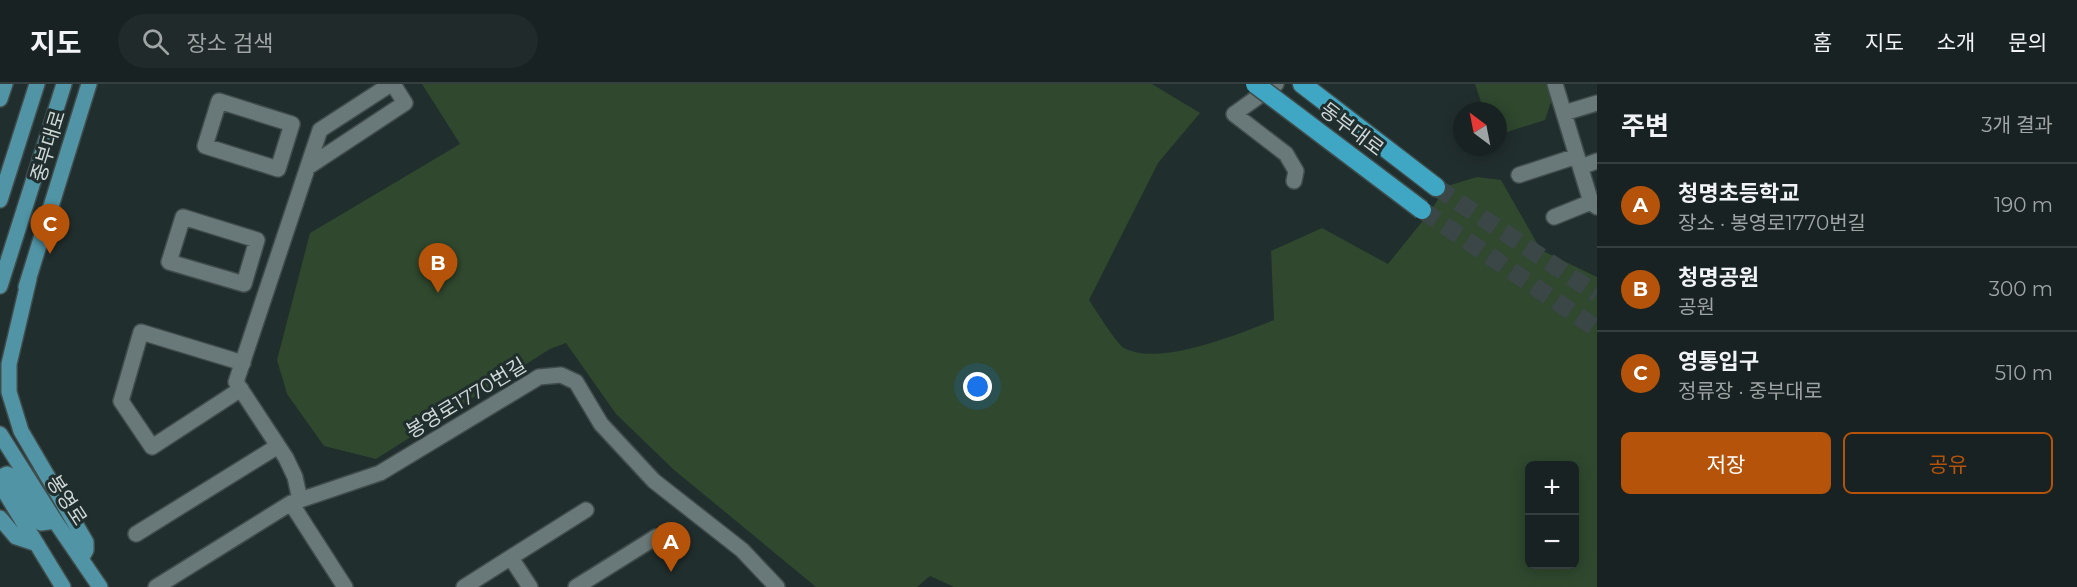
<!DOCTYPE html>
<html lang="ko">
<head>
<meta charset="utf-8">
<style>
  body { margin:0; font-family:Montserrat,"Noto Sans KR",sans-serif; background:#212a2a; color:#f1f3f6 }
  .controls { position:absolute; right:18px; bottom:18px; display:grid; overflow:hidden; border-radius:9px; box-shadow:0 3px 15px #0003 }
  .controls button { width:54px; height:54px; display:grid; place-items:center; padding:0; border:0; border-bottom:2px solid #363f40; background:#182222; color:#f1f3f6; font:30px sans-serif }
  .compass { position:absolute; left:1453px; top:18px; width:54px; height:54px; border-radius:50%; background:#182222; box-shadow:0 3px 15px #0003; rotate:328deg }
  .you { position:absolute; left:978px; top:303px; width:21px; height:21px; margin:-15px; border:4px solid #fff; border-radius:50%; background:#1a73e8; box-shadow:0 0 0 9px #1a73e833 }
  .badge { display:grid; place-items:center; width:39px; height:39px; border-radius:50%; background:#b45309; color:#fff; font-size:20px; font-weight:700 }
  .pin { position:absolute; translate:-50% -50px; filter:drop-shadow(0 2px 3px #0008) }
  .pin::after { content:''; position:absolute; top:32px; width:21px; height:18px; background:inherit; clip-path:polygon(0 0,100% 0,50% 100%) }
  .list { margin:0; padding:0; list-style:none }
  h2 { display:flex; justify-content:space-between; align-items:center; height:78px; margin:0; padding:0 24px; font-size:26px }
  h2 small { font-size:20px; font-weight:400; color:#9fa4a5 }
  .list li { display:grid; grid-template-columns:39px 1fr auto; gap:18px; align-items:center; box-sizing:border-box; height:84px; padding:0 24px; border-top:2px solid #363f40 }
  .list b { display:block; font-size:22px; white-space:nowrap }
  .list p { margin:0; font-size:20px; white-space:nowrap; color:#9fa4a5 }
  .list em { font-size:20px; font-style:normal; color:#9fa4a5 }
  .actions { display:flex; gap:12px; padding:18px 24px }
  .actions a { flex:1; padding:14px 0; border:2px solid #b45309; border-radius:9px; text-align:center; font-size:21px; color:#b45309 }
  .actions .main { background:#b45309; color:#fff }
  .icon { flex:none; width:33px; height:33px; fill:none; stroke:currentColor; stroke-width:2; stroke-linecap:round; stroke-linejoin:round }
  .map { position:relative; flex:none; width:1597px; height:503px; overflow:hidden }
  header { display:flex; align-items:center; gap:36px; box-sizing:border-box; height:84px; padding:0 30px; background:#182222; border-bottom:2px solid #363f40 }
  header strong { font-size:28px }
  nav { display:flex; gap:33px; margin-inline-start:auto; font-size:21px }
  .search { width:420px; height:54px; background:#212a2a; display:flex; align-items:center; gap:15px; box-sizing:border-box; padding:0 21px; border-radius:33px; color:#9fa4a5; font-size:22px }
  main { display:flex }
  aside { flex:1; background:#182222 }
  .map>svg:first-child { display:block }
  .green { fill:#2f482e; fill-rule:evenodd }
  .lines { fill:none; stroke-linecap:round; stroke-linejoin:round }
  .highway-tunnel { stroke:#3a4746; stroke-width:18; stroke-dasharray:18 9; stroke-linecap:butt }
  .minor-casing { stroke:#404c4c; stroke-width:18 }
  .major-casing { stroke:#404c4c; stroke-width:18 }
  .highway-casing { stroke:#404c4c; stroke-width:21 }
  .minor { stroke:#697878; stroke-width:15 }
  .major { stroke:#5094a5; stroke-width:15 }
  .highway { stroke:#3fa7c3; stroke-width:18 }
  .highway-bridge-casing { stroke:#404c4c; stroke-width:21; stroke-linecap:butt }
  .highway-bridge { stroke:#3fa7c3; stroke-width:18 }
  .labels { text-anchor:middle; stroke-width:6; stroke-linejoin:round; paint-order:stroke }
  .street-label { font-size:20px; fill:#cfd7d7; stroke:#202e2d }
</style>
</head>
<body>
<header>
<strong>지도</strong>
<div class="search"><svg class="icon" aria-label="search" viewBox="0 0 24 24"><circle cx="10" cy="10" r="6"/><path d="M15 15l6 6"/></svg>장소 검색</div>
<nav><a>홈</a><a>지도</a><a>소개</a><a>문의</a></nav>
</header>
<main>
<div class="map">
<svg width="1597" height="503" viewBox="0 0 1597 503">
  <rect width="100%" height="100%" fill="#202e2d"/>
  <path class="green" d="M422 0H1152L1200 29 1158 79 1089 216C1095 225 1117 260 1124 264 1160 283 1238 250 1274 236L1271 167 1322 144 1388 180 1429 129 1447 102 1477 93 1501 96 1541 166 1597 193V503H954L930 492 917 503H816L673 385 616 330 566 259 550 265 376 375 324 362 287 310 277 276 310 149 460 60ZM1530 382H1574V480H1530Z
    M1475 0H1549L1553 12 1545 36 1498 51V27H1484Z"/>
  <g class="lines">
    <path class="highway-tunnel" d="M1436 103 1597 210
      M1422 126 1597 245"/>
    <defs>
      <path id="minor" d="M1276 0 1234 30 1286 70 1296 87 1294 97
        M1555 0 1591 118 1597 123
        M219 17 292 40 278 85 205 62Z
        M1564 29 1597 19
        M308 83 405 19 393 0
        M1581 83 1597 77
        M1519 91 1577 72
        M183 133 257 156 244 200 169 178Z
        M1554 133 1591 118
        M241 305 152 363 121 317 141 248 243 279
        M300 416 295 393 286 374 236 298 320 46 391 0
        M291 419 345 503
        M136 450 278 362
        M511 474 530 503
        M156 503 291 419 380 389 539 293 561 291 576 298 601 340 654 397 742 466 777 503
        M464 503 586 426
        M576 503 656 453"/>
      <path id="major" d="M0 15 5 0
        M0 116 37 0
        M29 195 9 280V308L21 347 86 458V466L81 475
        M0 202 64 0
        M26 203 89 0
        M0 350 55 437 100 503
        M0 398 3 392 7 390 11 392 37 435 41 439 55 437
        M0 400 63 503
        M0 434 16 453 37 460"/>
      <path id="highway" d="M1302 0 1436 103"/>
    </defs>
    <use href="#minor" class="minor-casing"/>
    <use href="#major" class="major-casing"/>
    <use href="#highway" class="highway-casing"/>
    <use href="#minor" class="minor"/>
    <use href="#major" class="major"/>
    <use href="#highway" class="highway"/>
    <defs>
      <path id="highway-bridge" d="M1255 0 1422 126"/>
    </defs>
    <use href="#highway-bridge" class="highway-bridge-casing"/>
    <use href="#highway-bridge" class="highway-bridge"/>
  </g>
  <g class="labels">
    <g class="street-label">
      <text transform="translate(1352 45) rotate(37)" y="7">동부대로</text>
      <text transform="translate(48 62) rotate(-73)" y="7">중부대로</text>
      <text transform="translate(466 314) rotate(-31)" y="7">봉영로1770번길</text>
      <text transform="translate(67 416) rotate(57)" y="7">봉영로</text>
    </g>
  </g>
</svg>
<div class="controls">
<button>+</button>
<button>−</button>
</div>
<svg class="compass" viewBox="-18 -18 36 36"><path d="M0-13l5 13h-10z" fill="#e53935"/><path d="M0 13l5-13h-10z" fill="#9fa4a5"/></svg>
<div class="you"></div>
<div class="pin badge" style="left:671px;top:488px">A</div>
<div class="pin badge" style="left:438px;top:209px">B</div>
<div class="pin badge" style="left:50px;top:170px">C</div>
</div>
<aside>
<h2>주변<small>3개 결과</small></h2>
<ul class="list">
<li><span class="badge">A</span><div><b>청명초등학교</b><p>장소 · 봉영로1770번길</p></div><em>190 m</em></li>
<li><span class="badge">B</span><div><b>청명공원</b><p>공원</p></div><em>300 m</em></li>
<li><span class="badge">C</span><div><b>영통입구</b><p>정류장 · 중부대로</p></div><em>510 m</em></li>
</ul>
<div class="actions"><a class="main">저장</a><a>공유</a></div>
</aside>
</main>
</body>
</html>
